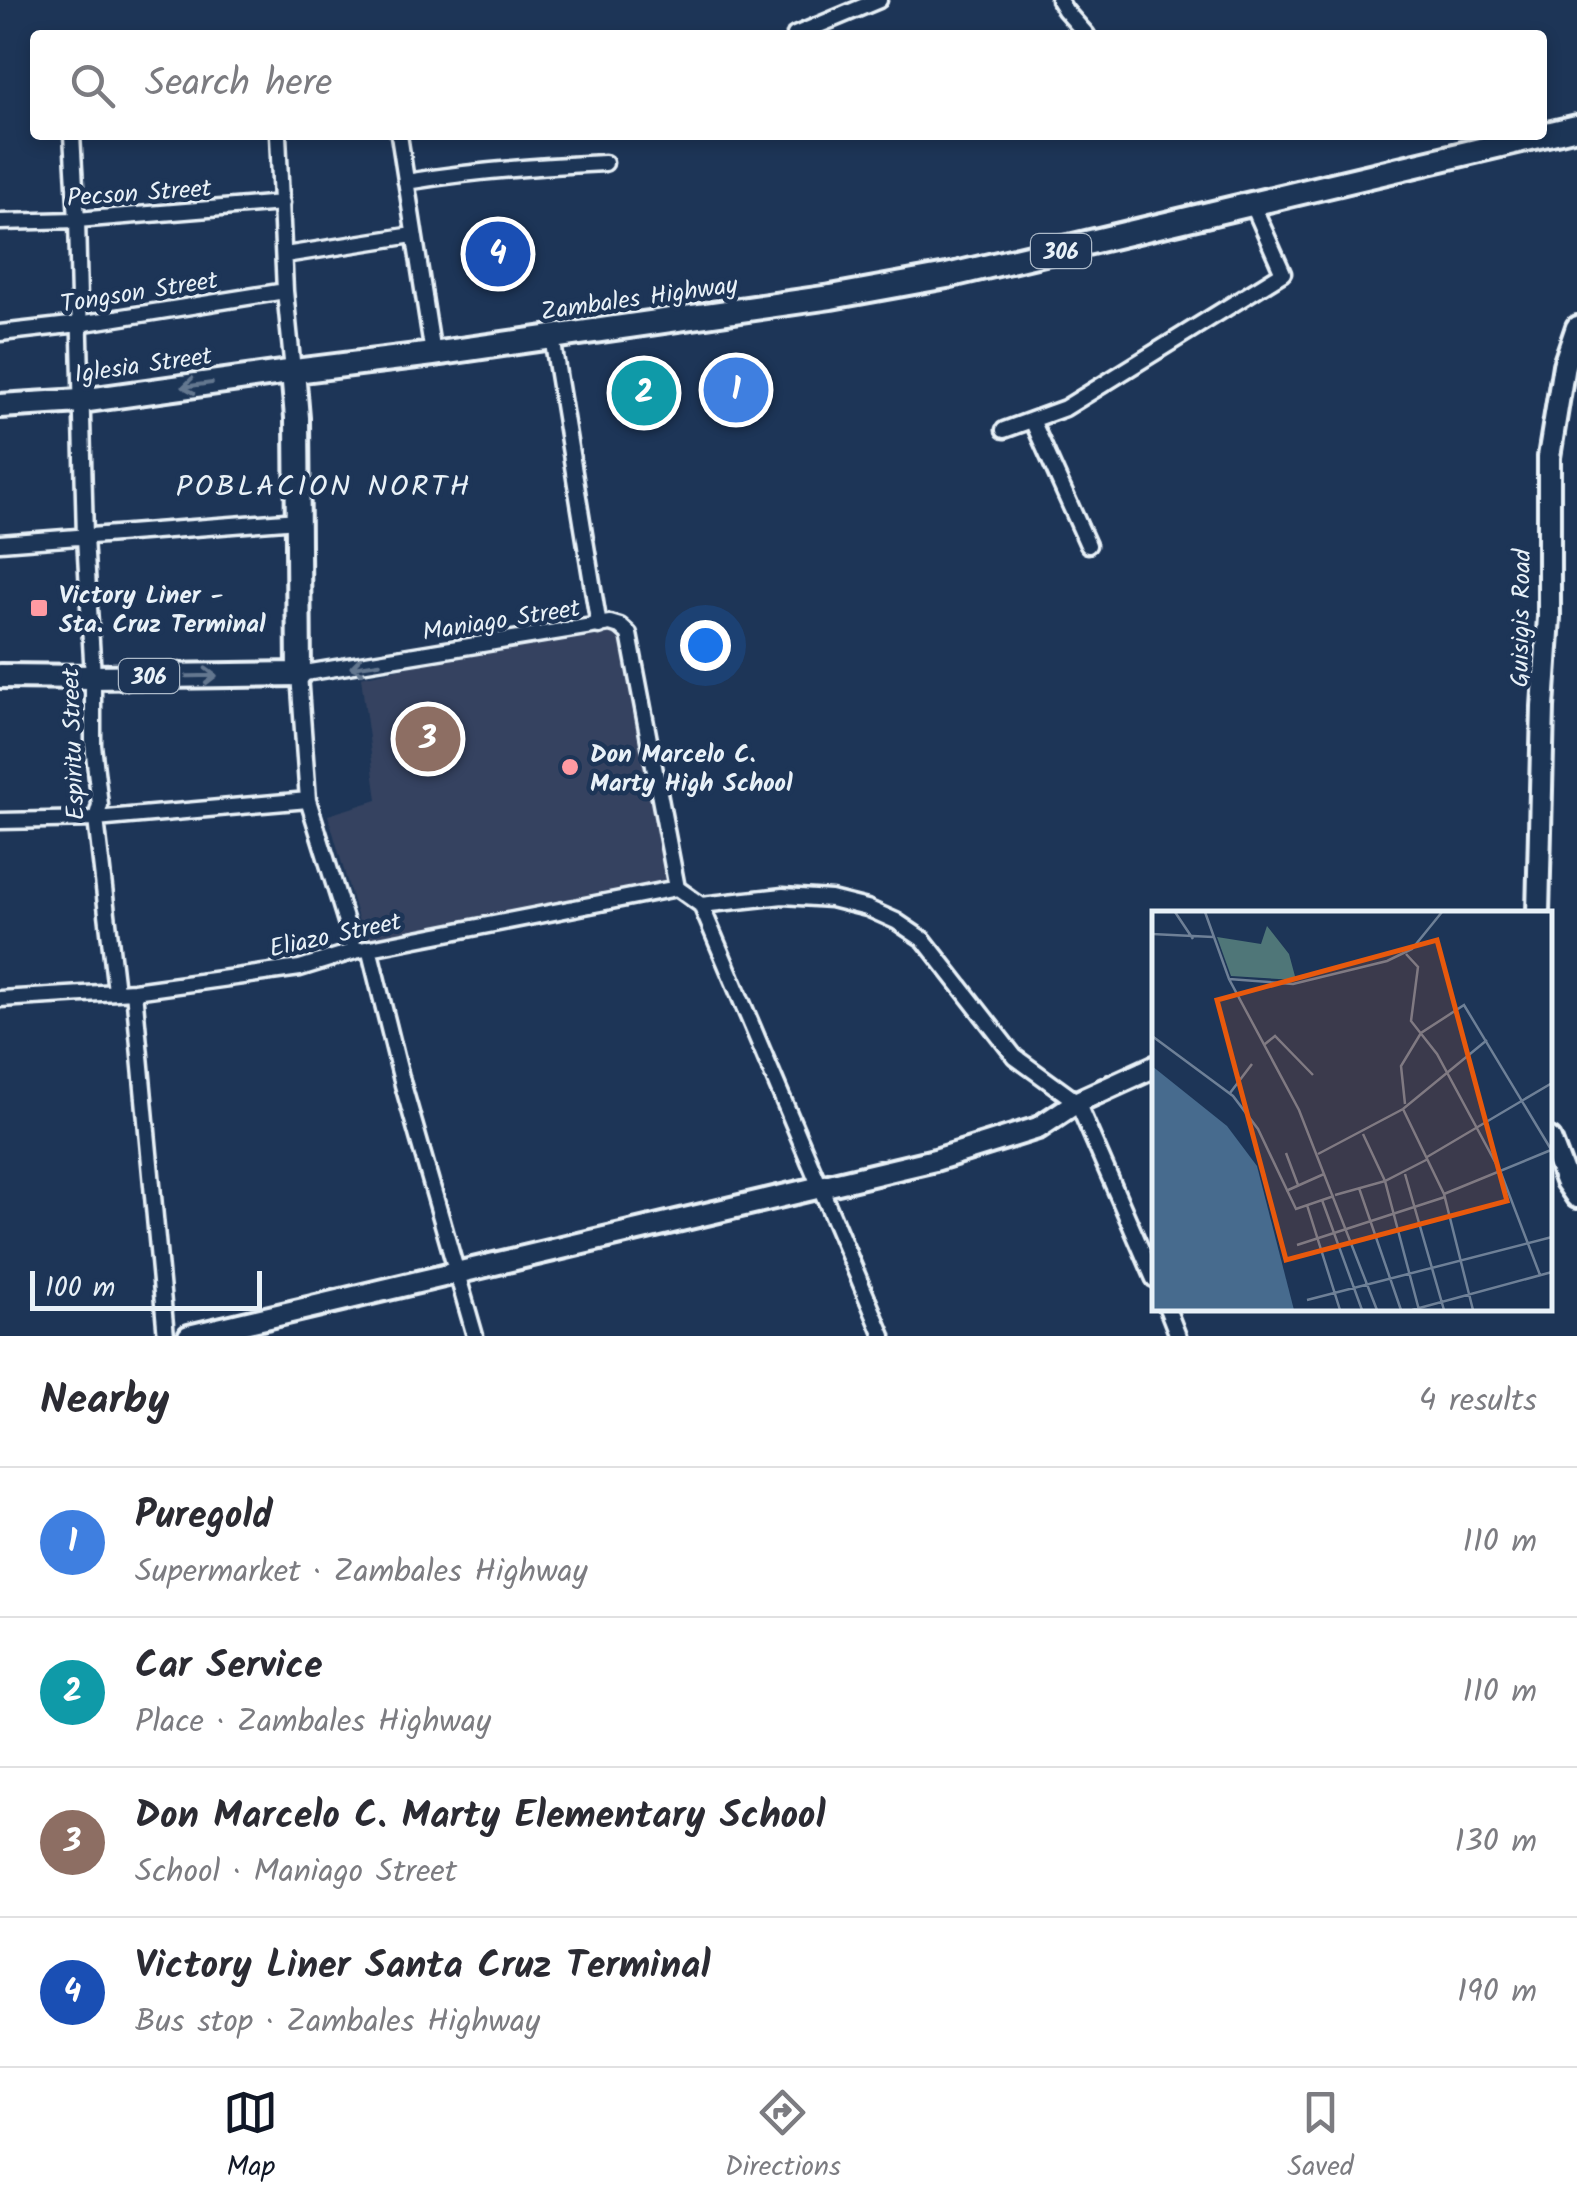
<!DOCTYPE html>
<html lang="en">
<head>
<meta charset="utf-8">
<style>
  body { margin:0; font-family:Kalam,sans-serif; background:#f2f2f3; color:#2b2b33 }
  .scale { position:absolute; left:30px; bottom:25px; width:232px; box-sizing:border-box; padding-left:10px; border:5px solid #e8f1f8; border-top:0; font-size:28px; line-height:35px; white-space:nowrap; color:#e8f1f8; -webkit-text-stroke:8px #1d3557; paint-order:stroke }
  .you { position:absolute; left:705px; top:645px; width:35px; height:35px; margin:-25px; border:8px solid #fff; border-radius:50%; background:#1a73e8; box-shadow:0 0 0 15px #1a73e833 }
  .badge { display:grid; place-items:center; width:65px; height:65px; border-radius:50%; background:#111827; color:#fff; font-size:32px; font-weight:700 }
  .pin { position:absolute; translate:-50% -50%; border:5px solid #fff; box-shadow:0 2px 10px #0006 }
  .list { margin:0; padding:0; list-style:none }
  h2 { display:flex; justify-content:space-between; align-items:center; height:130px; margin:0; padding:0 40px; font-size:42px }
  h2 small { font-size:32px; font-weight:400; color:#7c7c81 }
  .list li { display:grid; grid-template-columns:65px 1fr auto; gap:30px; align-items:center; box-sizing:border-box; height:150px; padding:0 40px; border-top:2px solid #e1e1e2 }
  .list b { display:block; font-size:38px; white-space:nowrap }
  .list p { margin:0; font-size:32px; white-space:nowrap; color:#7c7c81 }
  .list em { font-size:32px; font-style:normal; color:#7c7c81 }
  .icon { flex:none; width:55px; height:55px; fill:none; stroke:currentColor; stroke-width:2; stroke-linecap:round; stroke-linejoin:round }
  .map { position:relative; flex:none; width:1577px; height:1336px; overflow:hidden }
  .search { position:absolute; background:#fff; box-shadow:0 5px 15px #0003; left:30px; right:30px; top:30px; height:110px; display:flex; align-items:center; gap:25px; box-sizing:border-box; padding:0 35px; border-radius:10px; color:#7c7c81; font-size:38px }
  .sheet { height:730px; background:#fff }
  nav { display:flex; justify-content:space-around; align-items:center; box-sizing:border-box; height:140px; border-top:2px solid #e1e1e2; background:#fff; font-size:28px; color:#7c7c81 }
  nav a { display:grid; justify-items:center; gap:5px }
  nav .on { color:#111827 }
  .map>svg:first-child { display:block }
  .built { fill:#344360 }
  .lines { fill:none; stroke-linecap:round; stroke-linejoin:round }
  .street-casing { stroke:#e8f1f8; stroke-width:21 }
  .secondary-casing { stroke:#e8f1f8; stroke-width:28 }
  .primary-casing { stroke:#e8f1f8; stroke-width:30 }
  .street { stroke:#1d3557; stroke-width:14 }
  .secondary { stroke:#1d3557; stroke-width:20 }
  .primary { stroke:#1d3557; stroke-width:22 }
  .oneway { stroke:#64778f }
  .poi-dot { fill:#ff9aa2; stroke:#1d3557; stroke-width:4 }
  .labels { text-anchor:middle; stroke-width:9; stroke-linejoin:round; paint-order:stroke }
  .shield { fill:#1d3557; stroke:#abb9c8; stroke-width:2.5 }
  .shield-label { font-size:22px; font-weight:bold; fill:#e8f1f8 }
  .street-label { font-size:25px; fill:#e8f1f8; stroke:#1d3557 }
  .poi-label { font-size:25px; font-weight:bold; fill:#e8f1f8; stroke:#1d3557; text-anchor:start }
  .quarter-label { font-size:30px; letter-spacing:2.5px; fill:#e8f1f8; stroke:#1d3557 }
  .inset-road { fill:none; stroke:#6e8097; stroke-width:2.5 }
  .view { fill:#e8590c; fill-opacity:0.15; stroke:#e8590c; stroke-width:5 }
  .inset-edge { fill:none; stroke:#e8f1f8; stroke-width:5 }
</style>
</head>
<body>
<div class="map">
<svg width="1577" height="1336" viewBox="0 0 1577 1336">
  <rect width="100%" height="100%" fill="#1d3557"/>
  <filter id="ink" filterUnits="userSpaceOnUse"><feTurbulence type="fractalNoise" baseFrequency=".01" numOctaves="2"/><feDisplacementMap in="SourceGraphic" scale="20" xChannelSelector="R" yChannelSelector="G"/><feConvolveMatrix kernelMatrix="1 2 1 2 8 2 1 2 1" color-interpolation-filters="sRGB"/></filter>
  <g filter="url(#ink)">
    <path class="built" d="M614 627 625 634 666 881 365 943 328 815 377 800 361 677 472 653Z"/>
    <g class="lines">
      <defs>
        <path id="street" d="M1059 0 1065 10 1087 35
          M795 35 879 0
          M72 135 77 220 85 537 93 677V745L100 805 96 819 116 991
          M278 135 285 291 293 371
          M399 135 433 354
          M406 182C472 171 538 166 605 163
          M0 222 77 220 282 203
          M285 255 413 235
          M0 333 79 324 285 291
          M552 337 599 626
          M1032 420 1088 545
          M1004 430 1065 408 1283 273 1252 203
          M0 543 298 520
          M0 821 96 819 308 800
          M677 888 701 905 883 1336
          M701 905 783 896 831 899 867 908 896 921 924 940 1015 1057 1077 1102 1154 1279
          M369 948 403 1085 475 1336
          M355 951 308 800 299 674 610 623 620 626 629 634 677 888
          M134 991 166 1336
          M0 999 134 991 300 968 355 951 677 888
          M1167 1308 1178 1336"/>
        <path id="secondary" d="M1538 914 1543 707 1549 617V457L1564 365 1577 327
          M1550 1139 1566 1181 1577 1197
          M189 1336 935 1160 1038 1128 1077 1102 1154 1067"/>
        <path id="primary" d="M0 406 81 401 303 370 433 354 831 297 947 276 1577 127
          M0 676 93 677 299 674 297 418 293 371"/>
      </defs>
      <use href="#street" class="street-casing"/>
      <use href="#secondary" class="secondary-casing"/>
      <use href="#primary" class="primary-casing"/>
      <use href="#street" class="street"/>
      <use href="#secondary" class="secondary"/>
      <use href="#primary" class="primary"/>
    </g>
    <defs><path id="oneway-shaft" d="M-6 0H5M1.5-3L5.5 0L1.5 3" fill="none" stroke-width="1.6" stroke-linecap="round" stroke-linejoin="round" transform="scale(2.5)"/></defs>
    <g class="oneway">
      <use href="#oneway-shaft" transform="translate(197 385) rotate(172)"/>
      <use href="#oneway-shaft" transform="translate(365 665) rotate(171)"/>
      <use href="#oneway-shaft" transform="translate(202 676) rotate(-1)"/>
    </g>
  </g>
  <g class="poi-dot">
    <rect x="29" y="598" width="20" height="20" rx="5"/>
    <circle cx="570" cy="767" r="10"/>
  </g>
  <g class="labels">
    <g class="shield">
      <rect x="1031" y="234" width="60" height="34" rx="8"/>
      <rect x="119" y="659" width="60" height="34" rx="8"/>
    </g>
    <g class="shield-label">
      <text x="1061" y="259">306</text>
      <text x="149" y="684">306</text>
    </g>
    <g class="street-label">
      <text transform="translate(139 192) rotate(-4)" y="9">Pecson Street</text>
      <text transform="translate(139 291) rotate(-9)" y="9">Tongson Street</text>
      <text transform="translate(639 297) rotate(-8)" y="9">Zambales Highway</text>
      <text transform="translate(143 364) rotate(-8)" y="9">Iglesia Street</text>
      <text transform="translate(1520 618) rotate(-89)" y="9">Guisigis Road</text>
      <text transform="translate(501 619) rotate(-9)" y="9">Maniago Street</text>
      <text transform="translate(72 744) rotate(-92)" y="9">Espiritu Street</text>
      <text transform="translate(335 934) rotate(-12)" y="9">Eliazo Street</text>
    </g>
    <g class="poi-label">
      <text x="59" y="603">Victory Liner -<tspan x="59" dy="29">Sta. Cruz Terminal</tspan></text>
      <text x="590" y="762">Don Marcelo C.<tspan x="590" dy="29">Marty High School</tspan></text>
    </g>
    <g class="quarter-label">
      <text x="324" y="496">POBLACION NORTH</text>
    </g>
  </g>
  <g transform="translate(1152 911)">
    <rect width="400" height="400" fill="#1d3557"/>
    <path d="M115 15 137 43 144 69 79 65 65 26 109 33Z" fill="#4f7678"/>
    <path d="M0 155 75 215 105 255 142 399H0Z" fill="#476b8e"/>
    <path class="inset-road" d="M23 1 41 28M53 1 77 68 147 199 225 399M0 23 61 26M254 43 266 56 259 110 285 143 349 262 388 364M77 68 141 73 235 50 260 38 290 1M0 125 81 185 106 218 144 298 182 285M113 133 123 125 161 164M78 182 100 153M253 193 249 155 269 122 312 94 400 240M251 198 292 283 321 399M211 223 233 270 276 248M134 242 146 274M166 243 251 198 335 129M275 246 400 172M253 263 292 399M207 277 249 399M134 280 172 263M292 283 399 239M183 284 233 270 267 399M170 289 210 399M155 294 188 399M145 334 293 286M155 389 400 326M260 399 400 361"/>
    <path class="view" d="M285 29 355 290 134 349 65 89Z"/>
    <rect width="400" height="400" class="inset-edge"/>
  </g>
</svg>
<div class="scale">100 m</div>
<div class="you"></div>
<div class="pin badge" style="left:736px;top:390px;background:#3f7fe0">1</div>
<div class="pin badge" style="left:644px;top:393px;background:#0f9aa8">2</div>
<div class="pin badge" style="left:428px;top:739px;background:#8d6e63">3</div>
<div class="pin badge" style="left:498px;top:254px;background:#1a4fb4">4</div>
<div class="search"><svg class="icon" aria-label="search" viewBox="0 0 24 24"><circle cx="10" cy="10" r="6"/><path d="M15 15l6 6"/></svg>Search here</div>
</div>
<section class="sheet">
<h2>Nearby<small>4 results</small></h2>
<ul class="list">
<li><span class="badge" style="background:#3f7fe0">1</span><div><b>Puregold</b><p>Supermarket · Zambales Highway</p></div><em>110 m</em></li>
<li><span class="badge" style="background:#0f9aa8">2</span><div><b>Car Service</b><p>Place · Zambales Highway</p></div><em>110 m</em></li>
<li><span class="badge" style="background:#8d6e63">3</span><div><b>Don Marcelo C. Marty Elementary School</b><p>School · Maniago Street</p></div><em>130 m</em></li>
<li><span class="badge" style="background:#1a4fb4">4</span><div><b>Victory Liner Santa Cruz Terminal</b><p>Bus stop · Zambales Highway</p></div><em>190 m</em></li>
</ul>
</section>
<nav>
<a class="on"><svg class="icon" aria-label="map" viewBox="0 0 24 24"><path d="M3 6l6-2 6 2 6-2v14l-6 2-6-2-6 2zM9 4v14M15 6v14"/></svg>Map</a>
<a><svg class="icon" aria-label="directions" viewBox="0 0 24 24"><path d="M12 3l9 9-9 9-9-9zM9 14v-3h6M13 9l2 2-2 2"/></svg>Directions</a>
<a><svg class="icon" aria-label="saved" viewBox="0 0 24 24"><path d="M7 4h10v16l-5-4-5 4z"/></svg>Saved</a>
</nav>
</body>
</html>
